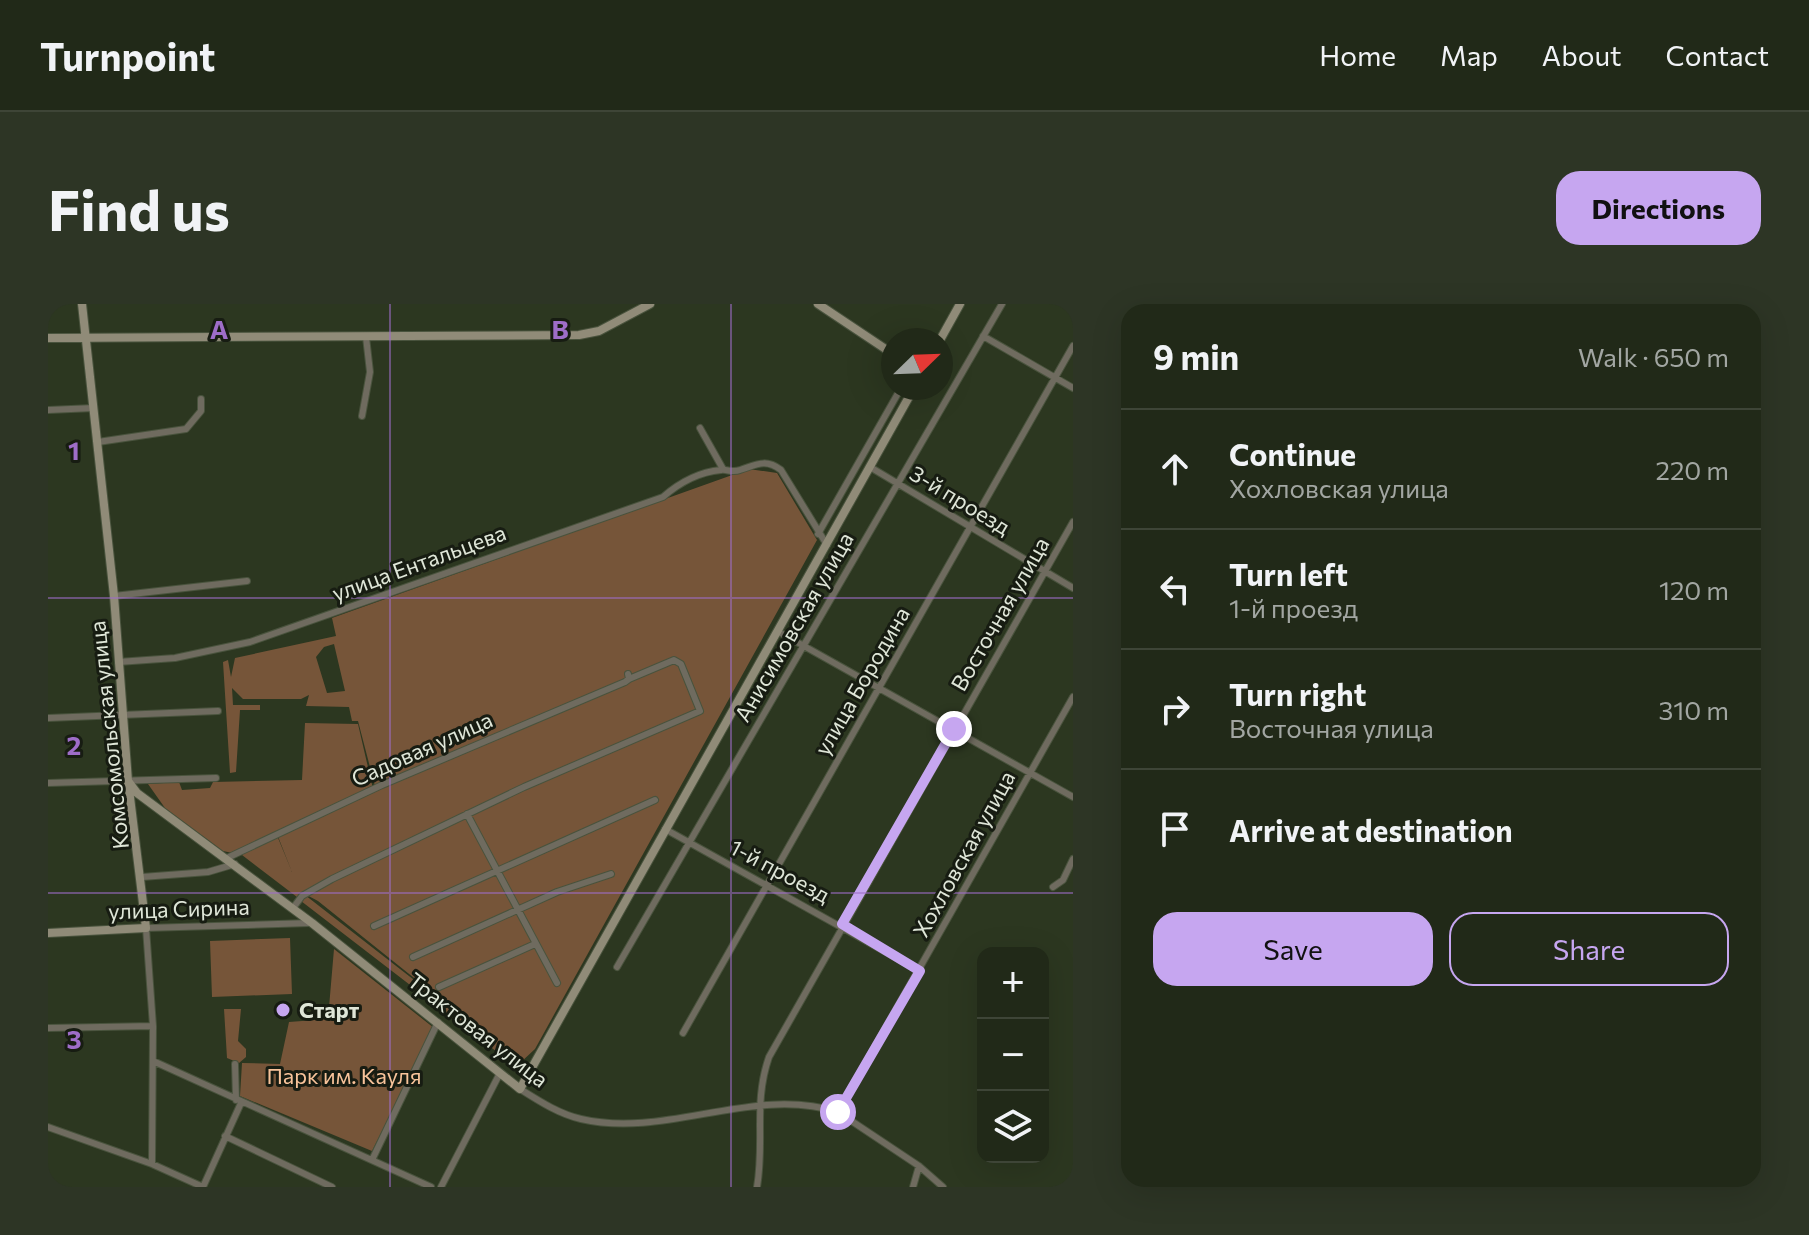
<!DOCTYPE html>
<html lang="en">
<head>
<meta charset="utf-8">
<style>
  body { margin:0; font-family:Commissioner,sans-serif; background:#2d3525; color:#f1f3f6 }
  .controls { position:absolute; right:24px; bottom:24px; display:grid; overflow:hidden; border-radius:16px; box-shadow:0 8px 32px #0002 }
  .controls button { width:72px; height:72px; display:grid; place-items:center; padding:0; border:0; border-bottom:2px solid #3e4537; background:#212918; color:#f1f3f6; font:40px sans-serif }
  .compass { position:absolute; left:833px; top:24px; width:72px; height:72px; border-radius:50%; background:#212918; box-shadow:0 8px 32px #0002; rotate:67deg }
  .stop { position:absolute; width:24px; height:24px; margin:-18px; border:6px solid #c6a6f0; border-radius:50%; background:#fff }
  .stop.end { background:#c6a6f0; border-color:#fff; box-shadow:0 2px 8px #0008 }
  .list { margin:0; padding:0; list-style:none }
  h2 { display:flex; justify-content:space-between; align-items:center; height:104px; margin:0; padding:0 32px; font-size:34px }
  h2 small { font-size:26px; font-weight:400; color:#a2a6a2 }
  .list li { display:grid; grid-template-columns:52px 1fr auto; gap:24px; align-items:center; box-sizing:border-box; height:120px; padding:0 32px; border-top:2px solid #3e4537 }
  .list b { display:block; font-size:30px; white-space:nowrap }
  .list p { margin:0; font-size:26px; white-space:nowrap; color:#a2a6a2 }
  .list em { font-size:26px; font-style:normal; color:#a2a6a2 }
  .actions { display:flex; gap:16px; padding:24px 32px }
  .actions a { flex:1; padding:18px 0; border:2px solid #c6a6f0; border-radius:24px; text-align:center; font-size:28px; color:#c6a6f0 }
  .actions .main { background:#c6a6f0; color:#111 }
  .icon { flex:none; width:44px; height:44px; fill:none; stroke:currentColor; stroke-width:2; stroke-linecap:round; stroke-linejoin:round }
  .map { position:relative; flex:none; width:1025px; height:883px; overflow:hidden; border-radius:24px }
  header { display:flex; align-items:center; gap:48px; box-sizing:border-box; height:112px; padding:0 40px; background:#212918; border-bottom:2px solid #3e4537 }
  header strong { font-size:38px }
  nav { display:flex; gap:44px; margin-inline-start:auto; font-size:28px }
  .intro { display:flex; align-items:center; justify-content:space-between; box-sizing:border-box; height:192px; padding:0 48px }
  h1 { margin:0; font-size:56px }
  .button { padding:20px 36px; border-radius:24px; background:#c6a6f0; color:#111; font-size:28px; font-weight:700 }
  main { display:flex; gap:48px; padding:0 48px }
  aside { flex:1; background:#212918; border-radius:24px; box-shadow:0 8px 32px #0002 }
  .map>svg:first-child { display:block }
  .green { fill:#765539; fill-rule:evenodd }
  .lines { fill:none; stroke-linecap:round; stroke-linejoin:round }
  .street-casing { stroke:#49533d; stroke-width:8 }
  .secondary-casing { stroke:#49533d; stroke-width:10 }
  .street { stroke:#6f6b5f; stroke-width:6 }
  .secondary { stroke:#908b78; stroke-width:8 }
  .route { stroke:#c6a6f0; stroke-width:10 }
  .grid { fill:none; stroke:#9e6dc8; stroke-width:2; stroke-opacity:0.55 }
  .poi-dot { fill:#c6a6f0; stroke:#171c12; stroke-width:3 }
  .labels { text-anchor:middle; stroke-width:6; stroke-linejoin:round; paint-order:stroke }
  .street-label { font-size:22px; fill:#dfe6d8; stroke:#171c12 }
  .poi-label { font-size:22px; font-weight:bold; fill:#dfe6d8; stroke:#171c12; text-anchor:start }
  .park-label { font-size:22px; fill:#f8c39a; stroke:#171c12 }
  .grid-label { font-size:26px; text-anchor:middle; font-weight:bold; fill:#9e6dc8; stroke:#171c12; stroke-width:6; stroke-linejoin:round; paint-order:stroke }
</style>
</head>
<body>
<header>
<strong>Turnpoint</strong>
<nav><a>Home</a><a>Map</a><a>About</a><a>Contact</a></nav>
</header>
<div class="intro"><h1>Find us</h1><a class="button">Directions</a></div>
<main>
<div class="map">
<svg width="1025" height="883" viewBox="0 0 1025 883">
  <rect width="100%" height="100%" fill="#2c3720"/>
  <path class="green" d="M701 165 729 169 769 236 487 745 472 759 469 757 466 761 253 597 257 591 456 746 270 597 253 588 249 593 194 551 175 547 117 504 100 480 131 478 134 486 162 484 165 478 254 476 257 419 310 420 325 485 228 529 244 568 229 530 328 486 310 417H304L301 403 258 402 261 391 253 395H195L184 384 185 401H212V406H192L188 468 182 469 175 358 180 356 183 373 187 354 288 332 284 314ZM286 340 297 387 279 389 268 353 276 343Z
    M242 634 244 690 164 693 162 637Z
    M286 645 386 724 324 847 192 792 194 759 232 760 241 718 280 715Z
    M176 705H193L190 737 198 745V753L191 759 179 754Z"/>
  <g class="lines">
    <defs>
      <path id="street" d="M935 32 1025 84
        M0 106 46 104
        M314 112 322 68 318 33
        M652 124 675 165
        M50 138 138 125 153 107V95
        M822 163 1025 284
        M770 230 853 84
        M66 292 199 277
        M731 328 1025 493
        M70 358 127 354 202 338 615 193C631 179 651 168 673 166 679 165 684 169 692 166 708 161 717 154 733 166L779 241
        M0 414 170 407
        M0 479 168 474
        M419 510 509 679
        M617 525 872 667
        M179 554 334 481 577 378 581 375 580 370
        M94 573 160 568 187 560
        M1005 583 1015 576 1025 555
        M245 604 254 592 284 575 476 483 652 407 633 360 626 356 581 375
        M326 622 607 496
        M365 653 509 588 563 570
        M569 663 954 0
        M391 683 487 640
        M0 724 105 722
        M635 729 1025 42
        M105 757 383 883
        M187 760 188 796
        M472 785C491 797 511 810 533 815 619 835 705 781 790 808L871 862 895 883
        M790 808 1025 393
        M0 823 104 860 155 883 193 799
        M177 832 284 883
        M324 856 390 718
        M104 860 105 722 98 624 262 619
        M393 883 451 771
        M709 883C717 837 705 799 721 753L1025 218
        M865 883 871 862"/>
      <path id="secondary" d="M770 0 845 50
        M0 34 531 31 551 27 602 0
        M892 36 912 0
        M80 477 89 489 264 619 472 785C602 551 735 318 866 84
        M0 629 98 624 80 477 66 292 34 0"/>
    </defs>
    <use href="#street" class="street-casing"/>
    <use href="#secondary" class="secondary-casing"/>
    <use href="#street" class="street"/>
    <use href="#secondary" class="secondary"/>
  </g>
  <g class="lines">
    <path class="route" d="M790 808 872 667 794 620 906 425"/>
  </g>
  <path class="grid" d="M342 0V883M683 0V883M0 294H1025M0 589H1025"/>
  <circle class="poi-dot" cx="235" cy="706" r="8"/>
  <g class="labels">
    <g class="street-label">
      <text transform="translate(912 196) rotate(31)" y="8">3-й проезд</text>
      <text transform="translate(371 259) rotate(-20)" y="8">улица Ентальцева</text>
      <text transform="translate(952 310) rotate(-60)" y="8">Восточная улица</text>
      <text transform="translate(746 323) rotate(-60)" y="8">Анисимовская улица</text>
      <text transform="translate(814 377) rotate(-60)" y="8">улица Бородина</text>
      <text transform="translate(61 431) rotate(-96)" y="8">Комсомольская улица</text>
      <text transform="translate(374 445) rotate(-24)" y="8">Садовая улица</text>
      <text transform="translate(916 550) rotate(-61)" y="8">Хохловская улица</text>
      <text transform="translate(732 567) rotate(28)" y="8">1-й проезд</text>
      <text transform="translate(131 605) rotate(-2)" y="8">улица Сирина</text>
      <text transform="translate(430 726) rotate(38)" y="8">Трактовая улица</text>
    </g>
    <g class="poi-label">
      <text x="251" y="714">Старт</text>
    </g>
    <g class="park-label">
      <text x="296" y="780">Парк им. Кауля</text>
    </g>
  </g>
  <g class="grid-label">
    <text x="171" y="35">A</text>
    <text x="512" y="35">B</text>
    <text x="26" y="156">1</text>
    <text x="26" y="451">2</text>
    <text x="26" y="745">3</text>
  </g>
</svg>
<div class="controls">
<button>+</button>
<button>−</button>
<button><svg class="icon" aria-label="layers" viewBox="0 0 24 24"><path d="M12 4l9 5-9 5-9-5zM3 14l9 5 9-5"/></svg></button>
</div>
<svg class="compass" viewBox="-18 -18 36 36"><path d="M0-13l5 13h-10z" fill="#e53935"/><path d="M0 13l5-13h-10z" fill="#a2a6a2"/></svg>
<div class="stop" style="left:790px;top:808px"></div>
<div class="stop end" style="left:906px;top:425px"></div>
</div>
<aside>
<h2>9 min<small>Walk · 650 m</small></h2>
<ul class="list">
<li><svg class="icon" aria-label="ahead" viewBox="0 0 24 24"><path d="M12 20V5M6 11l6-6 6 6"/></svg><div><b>Continue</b><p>Хохловская улица</p></div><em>220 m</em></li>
<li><svg class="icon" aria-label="left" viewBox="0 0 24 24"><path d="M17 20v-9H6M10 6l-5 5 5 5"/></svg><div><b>Turn left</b><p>1-й проезд</p></div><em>120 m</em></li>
<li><svg class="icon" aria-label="right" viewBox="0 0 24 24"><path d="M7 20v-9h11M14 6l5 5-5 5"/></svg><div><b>Turn right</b><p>Восточная улица</p></div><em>310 m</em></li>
<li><svg class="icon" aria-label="arrive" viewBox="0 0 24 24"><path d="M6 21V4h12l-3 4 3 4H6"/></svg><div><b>Arrive at destination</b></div></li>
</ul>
<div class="actions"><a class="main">Save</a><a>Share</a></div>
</aside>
</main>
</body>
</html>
